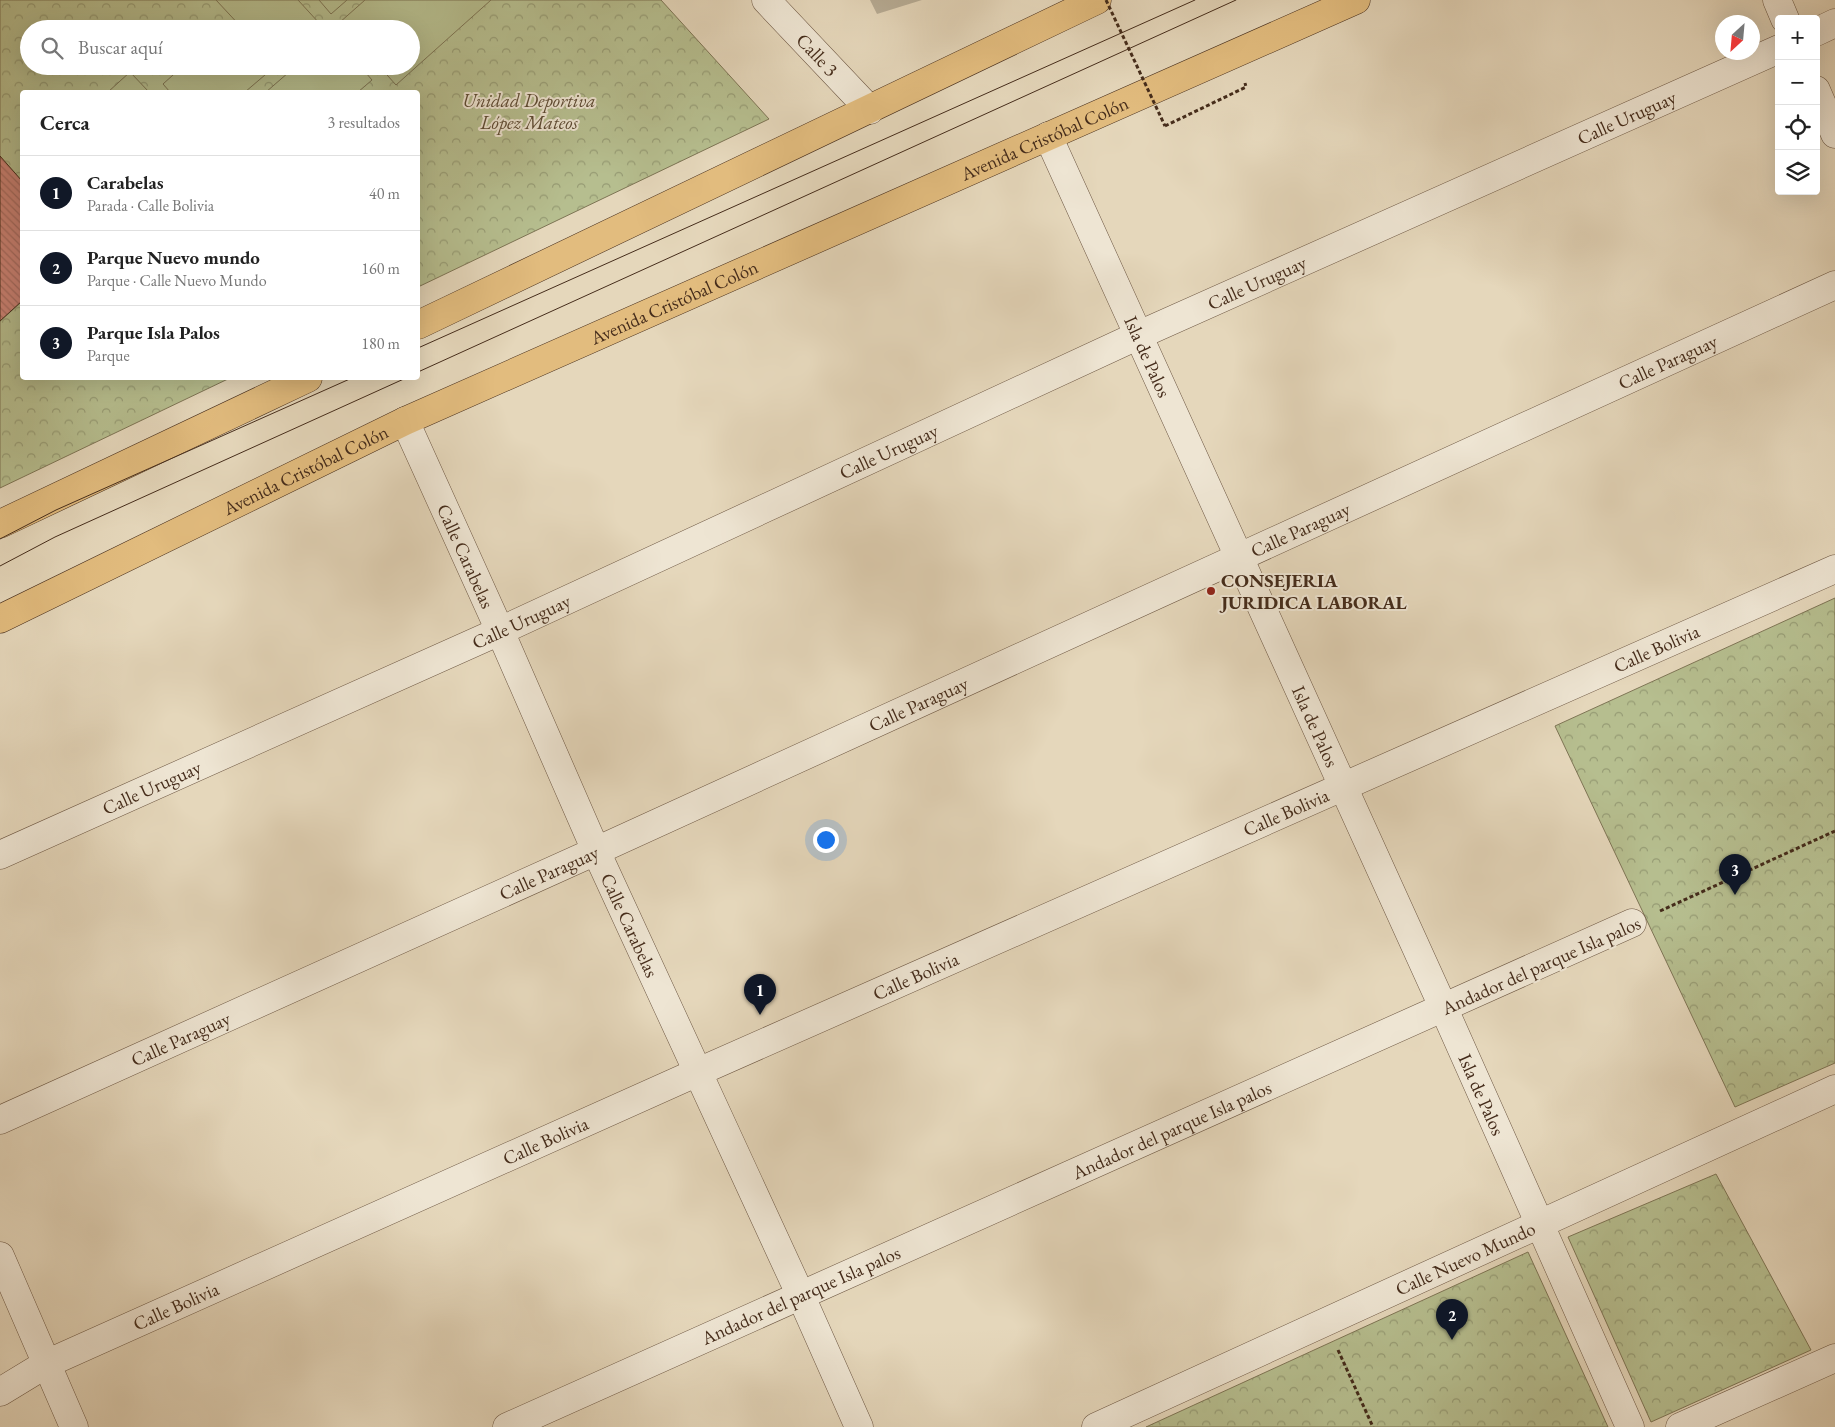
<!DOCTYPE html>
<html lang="es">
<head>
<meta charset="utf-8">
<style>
  body { margin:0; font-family:"EB Garamond",serif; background:#f2f2f2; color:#222 }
  .controls { position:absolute; right:15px; top:15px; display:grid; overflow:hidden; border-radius:5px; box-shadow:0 5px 20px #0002 }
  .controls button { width:45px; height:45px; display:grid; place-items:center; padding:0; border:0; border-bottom:1px solid #e0e0e0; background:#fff; color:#222; font:25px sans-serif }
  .compass { position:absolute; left:1715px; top:15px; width:45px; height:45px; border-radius:50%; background:#fff; box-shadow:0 5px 20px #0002; rotate:206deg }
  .you { position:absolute; left:825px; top:839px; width:18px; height:18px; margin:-12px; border:4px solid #fff; border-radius:50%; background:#1a73e8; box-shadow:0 0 0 8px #1a73e833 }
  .badge { display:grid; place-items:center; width:32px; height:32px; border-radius:50%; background:#111827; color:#fff; font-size:16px; font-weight:700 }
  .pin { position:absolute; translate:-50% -41px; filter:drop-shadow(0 1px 2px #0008) }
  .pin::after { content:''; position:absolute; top:26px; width:18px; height:15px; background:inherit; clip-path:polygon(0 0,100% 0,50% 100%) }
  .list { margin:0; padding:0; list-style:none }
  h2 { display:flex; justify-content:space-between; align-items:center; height:65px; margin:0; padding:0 20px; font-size:21px }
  h2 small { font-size:16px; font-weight:400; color:#767676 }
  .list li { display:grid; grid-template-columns:32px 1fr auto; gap:15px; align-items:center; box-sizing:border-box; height:75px; padding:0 20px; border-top:1px solid #e0e0e0 }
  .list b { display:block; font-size:19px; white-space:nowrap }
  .list p { margin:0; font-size:16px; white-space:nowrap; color:#767676 }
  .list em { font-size:16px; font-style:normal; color:#767676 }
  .icon { flex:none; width:28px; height:28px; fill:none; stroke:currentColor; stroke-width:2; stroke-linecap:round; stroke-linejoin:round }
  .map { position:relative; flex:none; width:1835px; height:1427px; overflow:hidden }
  .search { position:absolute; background:#fff; box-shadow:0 5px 20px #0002; left:20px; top:20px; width:400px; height:55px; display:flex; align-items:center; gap:12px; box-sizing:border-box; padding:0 18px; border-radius:28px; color:#767676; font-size:19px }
  .panel { position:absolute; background:#fff; box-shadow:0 5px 20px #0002; left:20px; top:90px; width:400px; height:290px; border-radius:5px }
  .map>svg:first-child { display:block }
  .park { fill:url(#park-crowns); stroke:#7e7555; fill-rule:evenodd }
  .garden { fill:#b6be8f; stroke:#7e7555 }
  .shadow { fill:#0003 }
  .building { fill:url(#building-back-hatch); stroke:#452c1b }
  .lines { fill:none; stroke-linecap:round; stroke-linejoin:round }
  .minor-casing { stroke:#6d5743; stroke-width:29 }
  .primary-casing { stroke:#452c1b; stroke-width:29 }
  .path { stroke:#452c1b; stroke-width:3; stroke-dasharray:4 2.5; stroke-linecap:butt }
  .minor { stroke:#eee5d3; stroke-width:28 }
  .primary { stroke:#e2bc7e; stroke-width:28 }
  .tram { stroke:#452c1b; stroke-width:1 }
  .path-bridge { stroke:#452c1b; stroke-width:3; stroke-dasharray:4 2.5; stroke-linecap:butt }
  .poi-dot { fill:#8f2418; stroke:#eee5d3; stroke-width:2 }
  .labels { text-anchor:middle; stroke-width:4; stroke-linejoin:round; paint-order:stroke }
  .street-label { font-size:19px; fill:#452c1b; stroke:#eee5d3 }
  .park-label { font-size:19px; font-style:italic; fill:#5c4932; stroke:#eee5d3 }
  .poi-label { font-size:19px; font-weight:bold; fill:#452c1b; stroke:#eee5d3; text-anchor:start }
</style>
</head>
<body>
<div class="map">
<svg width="1835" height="1427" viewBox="0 0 1835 1427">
  <defs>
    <pattern id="park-crowns" width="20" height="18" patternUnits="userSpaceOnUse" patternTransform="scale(1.25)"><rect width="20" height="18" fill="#b6be8f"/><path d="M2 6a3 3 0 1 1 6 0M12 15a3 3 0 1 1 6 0" fill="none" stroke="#969b74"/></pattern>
    <pattern id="building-back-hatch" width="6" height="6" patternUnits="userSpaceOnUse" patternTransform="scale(1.25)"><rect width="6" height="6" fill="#cd8478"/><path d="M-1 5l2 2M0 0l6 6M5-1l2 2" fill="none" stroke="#a86c62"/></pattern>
  </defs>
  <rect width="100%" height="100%" fill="#e5d7bb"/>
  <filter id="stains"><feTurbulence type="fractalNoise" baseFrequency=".004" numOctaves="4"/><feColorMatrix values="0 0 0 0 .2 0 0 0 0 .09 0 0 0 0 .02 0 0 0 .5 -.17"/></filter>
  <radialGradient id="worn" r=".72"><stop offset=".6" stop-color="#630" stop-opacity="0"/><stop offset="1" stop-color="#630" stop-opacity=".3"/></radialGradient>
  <path class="park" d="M0 0H661L769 119 418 287V92H22V378H230L0 488ZM29 29H411V66H29Z
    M1835 598V1063L1735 1107 1555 726Z
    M1716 1174 1811 1350 1651 1422 1568 1237Z
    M1528 1252 1608 1427H1146Z"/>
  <path class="garden" d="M216 0H298L320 24 314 29H243Z
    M319 0H347L331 14Z
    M365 0H491L396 85 379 66H411V29H345L339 23Z
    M183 66H270L272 69 245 92H170L163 84Z
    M296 66H360L372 80 358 92H266Z
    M130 72 149 92H108Z"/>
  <path class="shadow" d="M870 0H922L877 14Z
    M0 158 22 183V302L0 322Z"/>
  <path class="building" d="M0 156 22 181V301L0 321Z"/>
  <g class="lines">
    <defs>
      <g id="minor">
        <path id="s1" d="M766 0 870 110"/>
        <path d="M1777 0 1785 19"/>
        <path d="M1816 32 1835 23"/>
        <path d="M1816 90 1835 134"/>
        <path id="s2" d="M1048 136 1444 1009 1630 1427"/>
        <path id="s3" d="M405 421 500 631 596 851 800 1294 859 1427"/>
        <path id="s4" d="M0 855 500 631 1139 335 1779 49"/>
        <path id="s5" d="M0 1120 596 851 1835 285"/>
        <path d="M0 1256 74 1427"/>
        <path id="s6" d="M0 1392 46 1364 698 1072 1835 569"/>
        <path id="s7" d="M507 1427C881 1257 1258 1093 1632 923"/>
        <path id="s8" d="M1096 1427 1835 1089"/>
        <path d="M1680 1427 1835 1358"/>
      </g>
      <g id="primary">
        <path d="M418 325 1097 0"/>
        <path d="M0 524 308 378"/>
        <path id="s9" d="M0 619 405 421 1356 0"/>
      </g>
    </defs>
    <use href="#minor" class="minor-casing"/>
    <use href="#primary" class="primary-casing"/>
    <path class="path" d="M1165 126 1246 87 1245 83
      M1660 911 1835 831
      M1338 1350 1373 1427"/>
    <use href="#minor" class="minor"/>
    <use href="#primary" class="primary"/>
    <path class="tram" d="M418 348 1195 0
      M418 372 1236 0
      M0 539 56 510 352 378
      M0 566 55 537 406 378"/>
    <path class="path-bridge" d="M1106 0 1165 126"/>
  </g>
  <circle class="poi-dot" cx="1211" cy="591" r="5"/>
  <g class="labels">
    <g class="street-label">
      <text dy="7" stroke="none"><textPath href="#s1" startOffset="75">Calle 3</textPath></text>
      <text dy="7" stroke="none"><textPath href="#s4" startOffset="1786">Calle Uruguay</textPath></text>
      <text dy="7" stroke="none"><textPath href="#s9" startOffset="1150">Avenida Cristóbal Colón</textPath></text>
      <text dy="7" stroke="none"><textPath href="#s4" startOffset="1381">Calle Uruguay</textPath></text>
      <text dy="7" stroke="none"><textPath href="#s9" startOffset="745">Avenida Cristóbal Colón</textPath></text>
      <text dy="7" stroke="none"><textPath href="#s2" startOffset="242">Isla de Palos</textPath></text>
      <text dy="7" stroke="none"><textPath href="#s5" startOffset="1832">Calle Paraguay</textPath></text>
      <text dy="7" stroke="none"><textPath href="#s4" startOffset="976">Calle Uruguay</textPath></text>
      <text dy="7" stroke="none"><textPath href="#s9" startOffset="340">Avenida Cristóbal Colón</textPath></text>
      <text dy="7" stroke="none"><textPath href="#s5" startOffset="1428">Calle Paraguay</textPath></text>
      <text dy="7" stroke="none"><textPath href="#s3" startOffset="148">Calle Carabelas</textPath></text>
      <text dy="7" stroke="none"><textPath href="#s4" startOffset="571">Calle Uruguay</textPath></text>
      <text dy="7" stroke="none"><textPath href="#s6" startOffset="1816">Calle Bolivia</textPath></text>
      <text dy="7" stroke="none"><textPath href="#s5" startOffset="1008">Calle Paraguay</textPath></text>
      <text dy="7" stroke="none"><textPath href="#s2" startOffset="648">Isla de Palos</textPath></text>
      <text dy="7" stroke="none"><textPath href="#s4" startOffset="166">Calle Uruguay</textPath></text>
      <text dy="7" stroke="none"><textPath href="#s6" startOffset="1411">Calle Bolivia</textPath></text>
      <text dy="7" stroke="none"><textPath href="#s5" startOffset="602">Calle Paraguay</textPath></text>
      <text dy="7" stroke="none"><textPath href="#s3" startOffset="552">Calle Carabelas</textPath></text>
      <text transform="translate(1541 965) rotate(-24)" y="7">Andador del parque Isla palos</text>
      <text dy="7" stroke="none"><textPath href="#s6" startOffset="1006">Calle Bolivia</textPath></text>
      <text dy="7" stroke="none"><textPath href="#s5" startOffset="198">Calle Paraguay</textPath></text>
      <text dy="7" stroke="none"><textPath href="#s2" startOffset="1052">Isla de Palos</textPath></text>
      <text dy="7" stroke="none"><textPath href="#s7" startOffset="728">Andador del parque Isla palos</textPath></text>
      <text dy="7" stroke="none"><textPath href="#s6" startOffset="601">Calle Bolivia</textPath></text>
      <text dy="7" stroke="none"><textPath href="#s8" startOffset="406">Calle Nuevo Mundo</textPath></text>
      <text dy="7" stroke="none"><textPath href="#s7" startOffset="322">Andador del parque Isla palos</textPath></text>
      <text dy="7" stroke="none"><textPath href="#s6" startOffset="196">Calle Bolivia</textPath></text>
    </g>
    <g class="park-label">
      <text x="529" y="107">Unidad Deportiva<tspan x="529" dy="22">López Mateos</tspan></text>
    </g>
    <g class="poi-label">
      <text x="1221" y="587">CONSEJERIA<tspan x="1221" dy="22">JURIDICA LABORAL</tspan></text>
    </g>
  </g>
  <rect width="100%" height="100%" filter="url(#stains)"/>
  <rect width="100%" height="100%" fill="url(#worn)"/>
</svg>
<div class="controls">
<button>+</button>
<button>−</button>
<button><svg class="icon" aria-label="locate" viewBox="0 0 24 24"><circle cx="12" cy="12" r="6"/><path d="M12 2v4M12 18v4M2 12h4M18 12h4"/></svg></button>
<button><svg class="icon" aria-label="layers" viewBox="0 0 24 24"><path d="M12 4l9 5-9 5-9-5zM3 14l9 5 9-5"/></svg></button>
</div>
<svg class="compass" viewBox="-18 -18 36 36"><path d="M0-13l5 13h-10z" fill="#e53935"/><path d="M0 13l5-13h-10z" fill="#767676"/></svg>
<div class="you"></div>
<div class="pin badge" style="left:760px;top:1015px">1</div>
<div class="pin badge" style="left:1452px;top:1340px">2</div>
<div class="pin badge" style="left:1735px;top:895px">3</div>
<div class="search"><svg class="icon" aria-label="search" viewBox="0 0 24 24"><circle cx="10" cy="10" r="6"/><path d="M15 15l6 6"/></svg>Buscar aquí</div>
<section class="panel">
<h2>Cerca<small>3 resultados</small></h2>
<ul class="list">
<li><span class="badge">1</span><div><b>Carabelas</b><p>Parada · Calle Bolivia</p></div><em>40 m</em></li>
<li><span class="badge">2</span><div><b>Parque Nuevo mundo</b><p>Parque · Calle Nuevo Mundo</p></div><em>160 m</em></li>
<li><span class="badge">3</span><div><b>Parque Isla Palos</b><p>Parque</p></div><em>180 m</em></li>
</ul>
</section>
</div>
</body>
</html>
